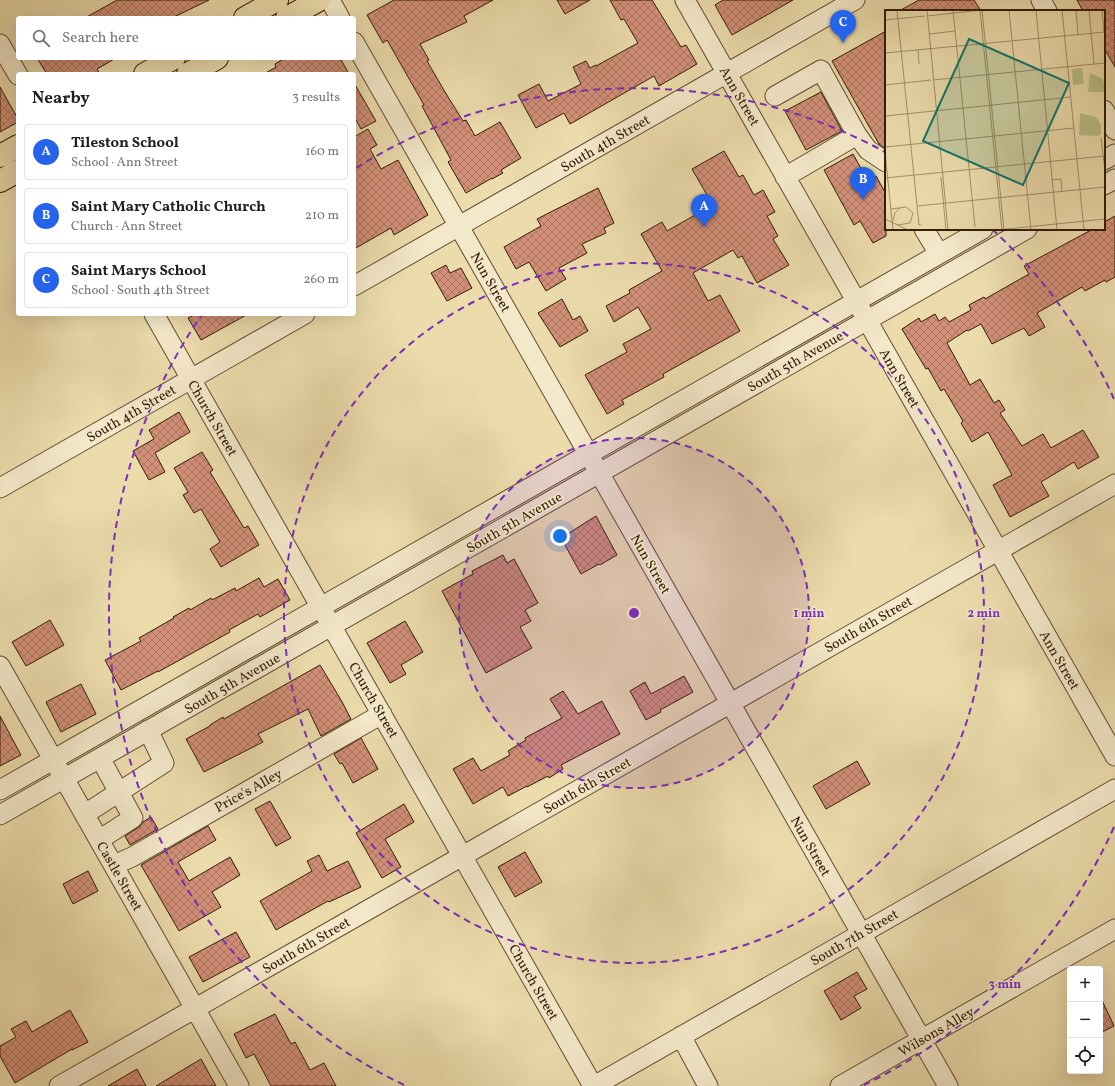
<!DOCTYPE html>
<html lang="en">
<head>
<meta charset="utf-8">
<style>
  body { margin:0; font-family:Vollkorn,serif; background:#f6f6f6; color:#202124 }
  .controls { position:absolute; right:12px; bottom:12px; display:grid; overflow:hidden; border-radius:4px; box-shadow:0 4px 16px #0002 }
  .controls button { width:36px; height:36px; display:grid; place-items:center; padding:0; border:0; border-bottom:1px solid #e0e0e0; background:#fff; color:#202124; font:20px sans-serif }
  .you { position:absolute; left:560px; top:536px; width:14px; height:14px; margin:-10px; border:3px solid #fff; border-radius:50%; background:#1a73e8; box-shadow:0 0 0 6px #1a73e833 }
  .badge { display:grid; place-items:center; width:26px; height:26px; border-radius:50%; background:#2563eb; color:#fff; font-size:13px; font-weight:700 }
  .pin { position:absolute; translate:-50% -33px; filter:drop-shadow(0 1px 2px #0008) }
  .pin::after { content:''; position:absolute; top:21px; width:14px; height:12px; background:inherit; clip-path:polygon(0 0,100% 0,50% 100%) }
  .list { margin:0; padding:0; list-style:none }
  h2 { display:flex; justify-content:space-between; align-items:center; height:52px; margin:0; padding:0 16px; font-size:17px }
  h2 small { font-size:13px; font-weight:400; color:#757577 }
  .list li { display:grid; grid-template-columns:26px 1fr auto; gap:12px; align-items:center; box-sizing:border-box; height:56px; margin:0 8px 8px; padding:0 8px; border:1px solid #e0e0e0; border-radius:4px }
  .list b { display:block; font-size:15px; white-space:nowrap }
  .list p { margin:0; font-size:13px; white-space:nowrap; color:#757577 }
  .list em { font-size:13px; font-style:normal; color:#757577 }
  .icon { flex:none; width:22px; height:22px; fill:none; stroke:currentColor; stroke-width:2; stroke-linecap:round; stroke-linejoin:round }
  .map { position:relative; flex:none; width:1115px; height:1086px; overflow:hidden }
  .search { position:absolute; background:#fff; box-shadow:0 4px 16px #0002; left:16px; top:16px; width:340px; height:44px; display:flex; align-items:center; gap:10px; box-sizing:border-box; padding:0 14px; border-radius:4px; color:#757577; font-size:15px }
  .panel { position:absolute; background:#fff; box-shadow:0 4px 16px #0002; left:16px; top:72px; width:340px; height:244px; border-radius:4px }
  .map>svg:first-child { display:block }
  .building { fill:url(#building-cross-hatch); stroke:#341c06 }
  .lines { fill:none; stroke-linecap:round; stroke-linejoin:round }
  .minor-casing { stroke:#624c30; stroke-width:21 }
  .major-casing { stroke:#341c06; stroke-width:24 }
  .minor { stroke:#f3e8c9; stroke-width:19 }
  .major { stroke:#ecdcac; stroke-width:22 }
  .ring { fill:none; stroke:#7b2cbf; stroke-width:2; stroke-dasharray:7 5 }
  .labels { text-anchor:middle; stroke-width:3; stroke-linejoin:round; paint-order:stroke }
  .street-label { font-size:14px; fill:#341c06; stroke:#f3e8c9 }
  .inset-road { fill:none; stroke:#a28f6a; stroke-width:1 }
  .view { fill:#0f766e; fill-opacity:0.15; stroke:#0f766e; stroke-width:2 }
  .inset-edge { fill:none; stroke:#341c06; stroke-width:2 }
  .centre { fill:#7b2cbf; stroke:#f3e8c9; stroke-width:2 }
  .ring-label { font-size:12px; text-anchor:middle; font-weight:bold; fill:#7b2cbf; stroke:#f3e8c9; stroke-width:3; stroke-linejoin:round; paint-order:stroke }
</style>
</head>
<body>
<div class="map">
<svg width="1115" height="1086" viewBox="0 0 1115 1086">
  <defs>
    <pattern id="building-cross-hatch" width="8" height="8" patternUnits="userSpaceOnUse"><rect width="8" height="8" fill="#d29079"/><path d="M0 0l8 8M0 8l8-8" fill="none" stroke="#ab7561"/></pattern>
  </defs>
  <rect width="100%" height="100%" fill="#ecdcac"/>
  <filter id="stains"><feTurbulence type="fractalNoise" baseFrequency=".005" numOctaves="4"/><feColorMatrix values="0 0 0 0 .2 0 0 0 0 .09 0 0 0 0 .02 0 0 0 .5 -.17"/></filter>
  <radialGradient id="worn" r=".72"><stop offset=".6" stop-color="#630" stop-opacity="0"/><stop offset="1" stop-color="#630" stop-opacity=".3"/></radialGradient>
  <path class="building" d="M117 0H209L172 18H85Z
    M394 0H493L464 16 467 22 420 44 429 60 427 61 445 92 463 121 466 120 475 136 500 122 521 158 501 170 503 173 492 179V178L466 193 448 162 451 160 422 106 424 105 387 40 383 43 367 15Z
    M557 0H590L565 14Z
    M610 0H652L681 47 686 45 697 64 659 86 654 76 570 124 564 113 536 128 518 95 539 84 548 101 581 84 573 67 586 61 590 68 596 65V66L638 43 624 19 621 20Z
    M723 0H793L732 35 715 5Z
    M919 0H974L981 11H899Z
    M1077 0H1115V67L1104 48V11H1083Z
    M886 31V149L879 144 832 61Z
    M37 58H116L97 69 100 74H47Z
    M285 58H340L349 74H264L276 67 275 64Z
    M354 83 376 121 361 129 354 116Z
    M0 87 18 119V122L0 132Z
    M821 92 842 131 806 150 785 111Z
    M368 129 377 145 370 149 381 169 398 160 428 215 394 235 391 228 354 249V137Z
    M724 151 739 177 743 175 754 195 763 190 775 212 767 216 778 236 773 239 789 265 757 283 742 256 738 258 733 250 693 273 708 301 720 295 740 331 663 374 664 377 622 400 624 404 607 414 585 375 627 352 623 344 651 329 638 307 614 322 606 306 630 293 629 290 662 271 641 234 662 222 667 231 709 207 704 197 707 195 692 169Z
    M853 154 868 181 876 176 886 194V236L873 243 860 221 854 225 824 170Z
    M598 188 614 223 604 228 606 233 582 244 587 253 559 268 566 279 546 291 529 262 516 269 504 247 541 226 537 219Z
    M1115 216V277L1106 282 1105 280 1085 291 1082 287 1037 313 1045 327 1029 336 1024 328 992 344 981 324 968 331 967 330 947 343 970 385 980 379 994 403 999 400 1005 410 1000 413 1022 446 1043 434 1051 448 1083 430 1099 457 1078 469 1074 462 1041 482 1049 496 1010 517 993 485 1012 475 988 432 972 442 961 423 963 421 944 389 941 391 928 368 926 369 902 329 919 318 921 322 935 314 939 321 945 317 949 322 971 310 969 305 984 297 985 299 1029 274 1024 266 1093 229H1104V222Z
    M446 265 450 273 461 268 472 288 447 301 431 273Z
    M562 299 573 320 580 316 588 331 560 347 538 313Z
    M196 314H248L201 340 188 318Z
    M179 412 190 432 155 453 165 472 149 480 133 451 154 439 149 430Z
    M202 452 213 470 210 472 244 528 248 526 259 545 221 567 210 549 220 542 201 509 194 513 183 495 188 492 174 468Z
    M596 516 617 555 600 565 599 564 581 574 561 538Z
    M503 555 507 563 514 559 538 603 525 610 531 621 520 627 532 648 486 673 442 591 473 574 472 571Z
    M259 578 264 587 278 579 290 600 260 617 258 614 229 630 230 632 214 641 158 672V671L121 690 105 660 141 641 139 638 174 618 173 617 189 608 190 610 211 598 212 600 235 588 236 591Z
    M50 620 64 645 26 666 12 642Z
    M405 621 423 652 401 665 406 674 390 683 367 643Z
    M320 665 341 700 351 719 321 736 308 709 258 734 263 742 204 772 186 739 210 726V725L223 717 224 719Z
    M684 676 693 692 660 710 661 712 646 720 630 691 645 682 651 694Z
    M81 684 96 714 61 732 46 702Z
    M563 691 578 714 602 701 620 734 561 765 563 769 549 778 548 776 527 787V786L508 796 503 787 473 804 453 769 473 758 481 771 510 755 508 751 526 740 525 738 562 718 550 699Z
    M0 716 21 755 0 766Z
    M361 738 378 769 353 783 342 763 340 764 334 754Z
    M857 761 870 784 826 809 813 786Z
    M270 801 291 838 276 846 255 809Z
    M404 804 414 822 385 839 401 867 382 878 356 833Z
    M151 817 158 829 130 845 125 836 139 827 143 822Z
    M208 826 216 840 178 862 189 881 230 857 240 875 212 892 221 907 179 931 141 865Z
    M525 852 542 882 515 897 498 867Z
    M319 855 327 871 348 861 361 887 329 902 328 901 276 930 260 901 312 871 307 861Z
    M88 871 98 891 73 904 63 884Z
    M236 932 250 957 203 982 189 957Z
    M857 972 867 989 854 996 861 1008 841 1020 824 991Z
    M1100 996 1114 1026 1100 1033Z
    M70 1010 88 1042 72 1050V1049L15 1083 0 1056V1046L16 1037 11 1029 26 1021 32 1032Z
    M275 1014 291 1044 295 1042 310 1070 324 1063 336 1086H271L254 1054 246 1058 234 1034Z
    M201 1059 216 1086H156Z
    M137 1069 146 1086H108Z"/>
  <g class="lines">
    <defs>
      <path id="minor" d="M330 0 340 18
        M685 0 1115 756
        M1041 0 1047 11
        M354 42 948 1086
        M0 44 18 75
        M775 96 821 70 857 135
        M1104 110 1115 130
        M1104 160 1115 154
        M785 177 857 135 868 150 886 162
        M1104 185 1115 179
        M924 229 939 254
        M354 286 855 0
        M154 314 593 1086
        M0 488 305 314
        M0 666 239 1086
        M0 790 983 229
        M85 814 164 763 148 730
        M0 815 1027 229
        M99 840 133 818 100 758
        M114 865 132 857 382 714
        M681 1036 708 1086
        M59 1086 1115 484
        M594 1086 1115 789
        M840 1086 1115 929"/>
      <path id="major" d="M245 18 277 0
        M287 18 319 0
        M145 74 174 58
        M188 74 217 58
        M0 156 18 146
        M0 181 18 171"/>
    </defs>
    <use href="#minor" class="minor-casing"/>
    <use href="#major" class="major-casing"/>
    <use href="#minor" class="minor"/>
    <use href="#major" class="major"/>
  </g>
  <circle cx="634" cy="613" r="175" fill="#7b2cbf" fill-opacity=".12"/>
  <g class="ring">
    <circle cx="634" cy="613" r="175"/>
    <circle cx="634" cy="613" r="350"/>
    <path d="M1114 827A525 525 0 0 1 864 1085M404 1085A525 525 0 0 1 201 316M356 168A525 525 0 0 1 885 152M992 229A525 525 0 0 1 1114 399"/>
  </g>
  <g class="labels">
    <g class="street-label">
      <text transform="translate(740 96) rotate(60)" y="5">Ann Street</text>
      <text transform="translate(605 143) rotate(-30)" y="5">South 4th Street</text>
      <text transform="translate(491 282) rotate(60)" y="5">Nun Street</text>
      <text transform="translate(795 361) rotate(-30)" y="5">South 5th Avenue</text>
      <text transform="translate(900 378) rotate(60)" y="5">Ann Street</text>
      <text transform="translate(131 413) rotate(-30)" y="5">South 4th Street</text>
      <text transform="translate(213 418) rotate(60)" y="5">Church Street</text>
      <text transform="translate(514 522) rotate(-30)" y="5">South 5th Avenue</text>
      <text transform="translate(651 564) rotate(60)" y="5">Nun Street</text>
      <text transform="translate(868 624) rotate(-30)" y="5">South 6th Street</text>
      <text transform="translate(1060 660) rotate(60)" y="5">Ann Street</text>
      <text transform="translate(232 683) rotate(-30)" y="5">South 5th Avenue</text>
      <text transform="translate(374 700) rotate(60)" y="5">Church Street</text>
      <text transform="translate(587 785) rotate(-30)" y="5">South 6th Street</text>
      <text transform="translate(248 790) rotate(-29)" y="5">Price's Alley</text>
      <text transform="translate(811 846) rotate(60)" y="5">Nun Street</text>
      <text transform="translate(120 876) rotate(60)" y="5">Castle Street</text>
      <text transform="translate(854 937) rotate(-30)" y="5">South 7th Street</text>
      <text transform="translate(306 945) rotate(-30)" y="5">South 6th Street</text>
      <text transform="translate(534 982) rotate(60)" y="5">Church Street</text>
      <text transform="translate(936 1031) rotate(-30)" y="5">Wilsons Alley</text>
    </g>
  </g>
  <g transform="translate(885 10)">
    <rect width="220" height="220" fill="#ecdcac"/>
    <path d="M197 58 199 74 188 75 187 59Z" fill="#babf87"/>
    <path d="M205 63 218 69 220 82H203ZM195 103 211 107 216 115V124L212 126 194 125Z" fill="#babf87"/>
    <path class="inset-road" d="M12 0 34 215H36M42 0 63 220M68 0 90 217M95 0 117 220M97 0 119 220M124 0 146 220M151 0 172 220M177 0 199 220M191 0 193 24M204 0 209 54M217 0 219 22M42 6 96 0M0 10 40 6M44 24 70 21M33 40 34 54M0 43 220 22M48 70 220 53M0 75 46 70M0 106 186 87M216 128 220 161M0 137 189 118M0 142 8 220M56 167 61 220M0 168 220 146M167 170 176 169 177 182M32 196 220 177M6 199 21 197 28 203 25 213 13 215M0 209 23 220M7 213 10 203 15 198M112 220 220 209"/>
    <path class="view" d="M84 29 184 73 138 175 38 131Z"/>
    <rect width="220" height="220" class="inset-edge"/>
  </g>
  <circle cx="634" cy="613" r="6" class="centre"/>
  <g class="ring-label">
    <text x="809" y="617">1 min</text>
    <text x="984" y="617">2 min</text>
    <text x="1005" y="988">3 min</text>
  </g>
  <rect width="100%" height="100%" filter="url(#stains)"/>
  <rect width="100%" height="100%" fill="url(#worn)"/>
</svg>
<div class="controls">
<button>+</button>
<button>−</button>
<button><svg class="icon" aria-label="locate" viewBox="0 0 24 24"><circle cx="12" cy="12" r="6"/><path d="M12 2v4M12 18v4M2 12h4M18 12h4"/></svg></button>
</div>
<div class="you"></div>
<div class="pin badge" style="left:704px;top:227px">A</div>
<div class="pin badge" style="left:863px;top:200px">B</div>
<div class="pin badge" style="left:843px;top:43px">C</div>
<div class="search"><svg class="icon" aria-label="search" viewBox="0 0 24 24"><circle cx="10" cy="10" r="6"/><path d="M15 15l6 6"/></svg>Search here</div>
<section class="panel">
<h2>Nearby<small>3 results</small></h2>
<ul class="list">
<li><span class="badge">A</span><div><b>Tileston School</b><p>School · Ann Street</p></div><em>160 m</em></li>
<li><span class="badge">B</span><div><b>Saint Mary Catholic Church</b><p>Church · Ann Street</p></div><em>210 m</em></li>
<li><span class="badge">C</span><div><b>Saint Marys School</b><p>School · South 4th Street</p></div><em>260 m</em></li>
</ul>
</section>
</div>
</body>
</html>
